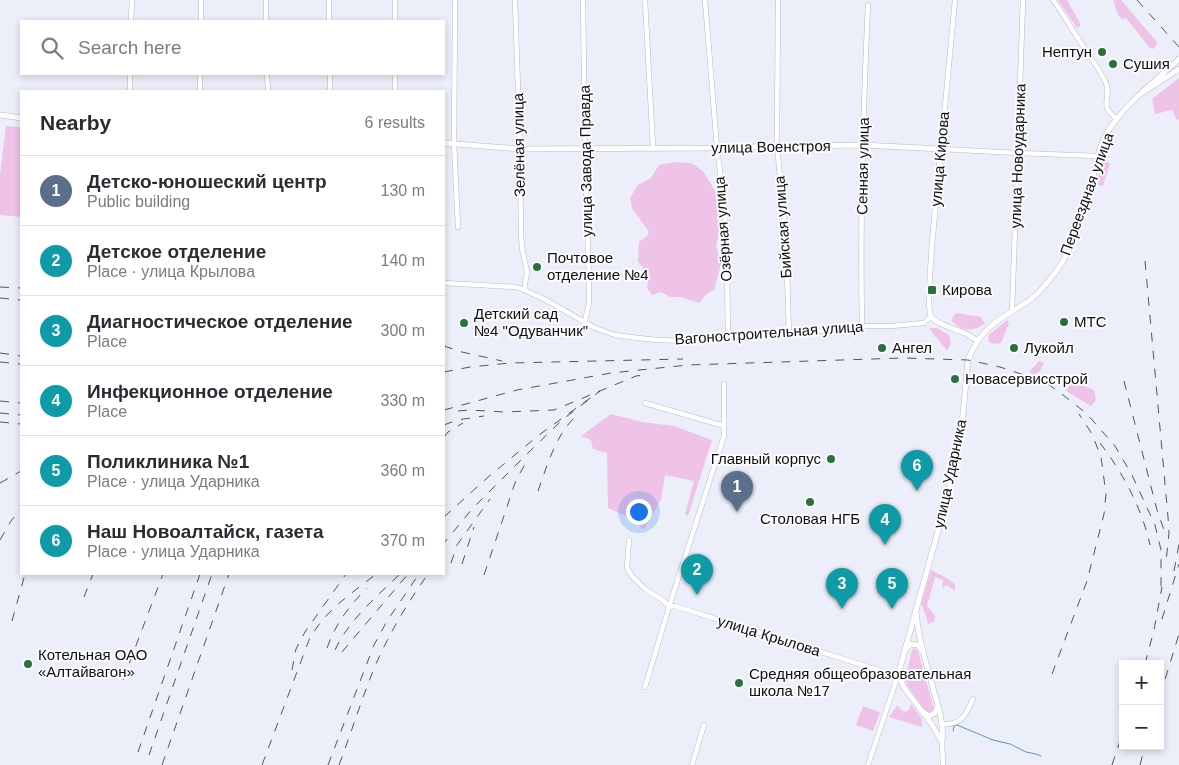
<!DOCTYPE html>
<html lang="en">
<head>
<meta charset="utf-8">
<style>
  body { margin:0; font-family:Helvetica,sans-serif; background:#f7f7f7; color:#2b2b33 }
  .controls { position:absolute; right:15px; bottom:15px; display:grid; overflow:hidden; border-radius:0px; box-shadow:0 2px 8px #0003 }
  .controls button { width:45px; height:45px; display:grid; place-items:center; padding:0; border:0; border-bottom:1px solid #e1e1e2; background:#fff; color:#2b2b33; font:25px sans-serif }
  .you { position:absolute; left:638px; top:511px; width:18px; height:18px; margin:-12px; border:4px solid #fff; border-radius:50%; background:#1a73e8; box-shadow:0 0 0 8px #1a73e833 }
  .badge { display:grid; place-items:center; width:32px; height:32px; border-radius:50%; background:#2563eb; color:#fff; font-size:16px; font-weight:700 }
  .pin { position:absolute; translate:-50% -41px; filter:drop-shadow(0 1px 2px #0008) }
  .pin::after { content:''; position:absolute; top:26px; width:18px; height:15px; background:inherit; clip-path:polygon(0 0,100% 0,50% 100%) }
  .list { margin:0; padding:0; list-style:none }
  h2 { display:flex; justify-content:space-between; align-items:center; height:65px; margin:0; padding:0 20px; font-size:21px }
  h2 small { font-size:16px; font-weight:400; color:#7c7c81 }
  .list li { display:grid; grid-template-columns:32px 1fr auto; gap:15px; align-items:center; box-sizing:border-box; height:70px; padding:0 20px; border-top:1px solid #e1e1e2 }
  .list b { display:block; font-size:19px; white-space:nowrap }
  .list p { margin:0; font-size:16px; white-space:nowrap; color:#7c7c81 }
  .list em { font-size:16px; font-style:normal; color:#7c7c81 }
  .icon { flex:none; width:28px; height:28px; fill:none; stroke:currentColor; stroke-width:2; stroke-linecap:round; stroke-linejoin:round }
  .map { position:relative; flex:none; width:1179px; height:765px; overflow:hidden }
  .search { position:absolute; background:#fff; box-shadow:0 2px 8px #0003; left:20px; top:20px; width:425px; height:55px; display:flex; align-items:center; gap:12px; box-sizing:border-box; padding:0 18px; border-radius:0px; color:#7c7c81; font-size:19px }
  .panel { position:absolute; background:#fff; box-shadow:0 2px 8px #0003; left:20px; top:90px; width:425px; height:485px; border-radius:0px }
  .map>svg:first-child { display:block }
  .green { fill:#efc2e8 }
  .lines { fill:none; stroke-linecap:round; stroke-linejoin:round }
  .stream { stroke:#599ab6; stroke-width:1 }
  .minor-casing { stroke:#b8bac5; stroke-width:5.5 }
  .tertiary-casing { stroke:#b8bac5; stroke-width:6 }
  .minor { stroke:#fff; stroke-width:4.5 }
  .tertiary { stroke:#fff; stroke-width:5 }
  .rail { stroke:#54555b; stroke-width:1; stroke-dasharray:9 9; stroke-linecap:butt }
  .poi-dot { fill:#2a703c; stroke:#fbfbfe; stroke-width:2 }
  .labels { text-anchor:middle; stroke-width:4; stroke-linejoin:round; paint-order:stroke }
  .poi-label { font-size:15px; fill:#0f0f13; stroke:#fbfbfe; text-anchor:start }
  .street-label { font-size:15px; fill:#0f0f13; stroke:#fbfbfe }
</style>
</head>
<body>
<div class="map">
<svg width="1179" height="765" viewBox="0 0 1179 765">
  <rect width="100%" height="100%" fill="#eceef9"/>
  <path class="green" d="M1058 0H1067L1081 25 1077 28Z
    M1113 0H1121L1157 42 1156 46 1153 49 1150 48 1126 18 1122 19 1118 15Z
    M1179 78V119L1177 121 1172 110 1155 114 1152 99Z
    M6 126 21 127V217L0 215V176Z
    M1103 161 1110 163 1103 186 1096 184Z
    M677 162 691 163 703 171 717 194 719 233 716 246 721 264 714 290 708 293 699 303 680 297H670L661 292 652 295 647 288C649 275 647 271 638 262L639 242 647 236 649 232 632 208 630 198 638 185 651 178 659 165Z
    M956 313 981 317 985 324C969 332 965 332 951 321L954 315Z
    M1007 320 1009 323 1001 343 994 344 989 342 988 336 990 334Z
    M929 328H937L949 335 951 344 947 351Z
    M1039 361 1044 363 1040 371 1035 375 1029 372Z
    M1071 381 1094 390 1096 400 1091 406 1066 391Z
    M611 414 642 422 674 426 712 440 688 516 685 514 694 481 665 475 661 500 644 529 628 517 608 508 607 453 593 449 591 440 581 436Z
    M931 570 947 578 955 584V591L947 585 942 588 943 580 935 577 927 606 935 616 934 622 928 624 926 616 921 603Z
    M915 648 918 651 934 709 931 712 927 713 908 687 906 681V675L912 650Z
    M911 704 922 719V727L889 717 898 705 900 709 905 712C910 710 910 708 911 704Z
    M863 706 880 712 873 731 856 725Z"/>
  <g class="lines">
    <path class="stream" d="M953 731 954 726 957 725 993 740 1010 744 1026 752 1036 754 1041 756"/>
    <defs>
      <path id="minor" d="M266 0V21
        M329 0V21
        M395 0V21
        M455 0 454 144 458 227
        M515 0 520 149 521 234 522 248 527 272 524 290
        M583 0 585 150 589 283V303L585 321
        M645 0 653 148
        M705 0 717 148 725 210 727 266 728 339
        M778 0 777 146 786 237 789 335
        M955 0 941 149 1018 153 1097 156
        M1053 0C1064 15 1073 31 1083 46 1091 58 1100 70 1106 83 1112 99 1098 105 1116 118
        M131 21 132 0
        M201 21V0
        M267 74 268 91
        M330 74V91
        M395 74V91
        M130 91V74
        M200 91V74
        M444 283 516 287 524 290 544 299 595 328 615 335 638 338 658 340 686 341 789 335 862 326H892L924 323 931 317
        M1012 312 1023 0
        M862 326C860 219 863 112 868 5
        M645 403 724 426
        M629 540 627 568 632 576 645 589 664 601 669 607 675 606 891 674 898 675 868 765
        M645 687 669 607 724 436V384
        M942 724C963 725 965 715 973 699
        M942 742 943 765
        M692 765 704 725"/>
      <path id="tertiary" d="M1179 59 1139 95 1179 69
        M0 115 21 118
        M444 143 520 149 717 148 777 146 863 145 941 149C939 170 924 307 931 316 936 324 955 329 964 333 969 335 973 338 978 341
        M916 611C918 639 927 665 934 692 939 708 944 725 942 742
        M905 650 911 644 918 645 922 650
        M925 713 929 716 935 713 938 706
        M942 742 931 723 905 689 898 675 938 531 958 452 961 435 968 360C973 347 980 335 991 326 1006 313 1025 306 1038 293 1047 284 1055 273 1062 263 1075 242 1084 211 1090 188 1095 171 1097 152 1105 136 1114 120 1126 108 1139 95"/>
    </defs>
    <use href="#minor" class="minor-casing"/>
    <use href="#tertiary" class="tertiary-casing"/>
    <use href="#minor" class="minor"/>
    <use href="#tertiary" class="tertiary"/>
    <path class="rail" d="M1137 0 1179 47
      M1145 261 1168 517 1169 533 1166 562
      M0 287 21 288
      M0 298 21 300
      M444 346 462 352 502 361
      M0 353 21 356
      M0 362 21 364
      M444 372 470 367 510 363 683 359
      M1124 381 1157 510 1164 530
      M0 401 21 403
      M444 410 517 390 611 373 688 365 903 358 968 360 1000 367 1045 382 1058 391 1087 414 1115 446 1132 475 1155 525 1161 550V594
      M458 411 469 410 504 412 554 410 636 376 644 375
      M0 413 21 415
      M0 422 21 424
      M444 425 457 420 484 416
      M444 437 448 432 463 423
      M1100 443C1123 473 1142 508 1150 545
      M0 483 21 471
      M538 491C547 466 555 437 574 418
      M444 517 487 478 539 435 600 391 562 420 527 454 473 508 444 543
      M0 540 11 521 21 509
      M451 563 457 545 490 499
      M462 564 474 527
      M1174 571 1179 544
      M484 575 516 480 527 461
      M84 597 93 574
      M1162 619 1179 564
      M12 621 25 574
      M327 648C336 623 349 606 367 588
      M335 650C349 620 376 597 400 574
      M342 652 408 574
      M1145 664 1154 630 1162 587
      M292 670 296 649 305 632 346 574
      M1052 674 1087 581 1104 514 1106 494 1101 457 1092 434 1079 414
      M123 680 163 574
      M1160 696 1179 634
      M138 752 200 574
      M149 755 212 574
      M162 765 229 574
      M262 765 309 640C325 610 350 595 376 574
      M328 765 374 645 387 621 419 574
      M339 765C352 731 362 697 376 664 390 632 408 602 428 574
      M1112 765 1123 732
      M1140 765 1145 746"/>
  </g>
  <g class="poi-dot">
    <circle cx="1102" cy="52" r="5"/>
    <circle cx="1113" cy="64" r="5"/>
    <circle cx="537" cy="267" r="5"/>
    <rect x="927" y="285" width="10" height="10" rx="2.5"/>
    <circle cx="1064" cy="322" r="5"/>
    <circle cx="464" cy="323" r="5"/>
    <circle cx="882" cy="348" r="5"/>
    <circle cx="1014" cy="348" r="5"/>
    <circle cx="955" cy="379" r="5"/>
    <circle cx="831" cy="459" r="5"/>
    <circle cx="810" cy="502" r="5"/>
    <circle cx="28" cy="664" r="5"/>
    <circle cx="739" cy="683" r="5"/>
  </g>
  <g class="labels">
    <g class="poi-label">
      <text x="1092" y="57" text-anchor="end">Нептун</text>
      <text x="1123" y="69">Сушия</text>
      <text x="547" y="263">Почтовое<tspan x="547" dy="17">отделение №4</tspan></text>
      <text x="942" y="295">Кирова</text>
      <text x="474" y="319">Детский сад<tspan x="474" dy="17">№4 "Одуванчик"</tspan></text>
      <text x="1074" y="327">МТС</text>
      <text x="892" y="353">Ангел</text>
      <text x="1024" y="353">Лукойл</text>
      <text x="965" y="384">Новасервисстрой</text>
      <text x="821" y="464" text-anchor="end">Главный корпус</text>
      <text x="810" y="524" text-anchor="middle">Столовая НГБ</text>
      <text x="38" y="660">Котельная ОАО<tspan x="38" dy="17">«Алтайвагон»</tspan></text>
      <text x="749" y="679">Средняя общеобразовательная<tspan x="749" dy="17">школа №17</tspan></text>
    </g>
    <g class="street-label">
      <text transform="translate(519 145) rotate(-91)" y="5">Зелёная улица</text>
      <text transform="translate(771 147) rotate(-1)" y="5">улица Военстроя</text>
      <text transform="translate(1018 156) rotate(-88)" y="5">улица Новоударника</text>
      <text transform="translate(940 159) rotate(-85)" y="5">улица Кирова</text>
      <text transform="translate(586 161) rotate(-91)" y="5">улица Завода Правда</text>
      <text transform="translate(863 166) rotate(-89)" y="5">Сенная улица</text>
      <text transform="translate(1087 194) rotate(-70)" y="5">Переездная улица</text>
      <text transform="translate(783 227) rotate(-94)" y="5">Бийская улица</text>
      <text transform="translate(723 229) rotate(-94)" y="5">Озёрная улица</text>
      <text transform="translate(769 333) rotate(-4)" y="5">Вагоностроительная улица</text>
      <text transform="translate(950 474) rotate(-78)" y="5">улица Ударника</text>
      <text transform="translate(769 636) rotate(17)" y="5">улица Крылова</text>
    </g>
  </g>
</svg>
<div class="controls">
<button>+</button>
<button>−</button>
</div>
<div class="you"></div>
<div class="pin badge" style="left:737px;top:512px;background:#5c6f8a">1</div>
<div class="pin badge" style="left:697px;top:595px;background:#0f9aa8">2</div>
<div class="pin badge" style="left:842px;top:609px;background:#0f9aa8">3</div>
<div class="pin badge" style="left:885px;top:545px;background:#0f9aa8">4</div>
<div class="pin badge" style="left:892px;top:609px;background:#0f9aa8">5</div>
<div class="pin badge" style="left:917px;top:491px;background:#0f9aa8">6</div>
<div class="search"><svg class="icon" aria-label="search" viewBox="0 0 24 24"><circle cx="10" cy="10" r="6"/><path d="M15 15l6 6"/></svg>Search here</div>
<section class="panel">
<h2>Nearby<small>6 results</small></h2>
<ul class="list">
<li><span class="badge" style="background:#5c6f8a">1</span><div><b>Детско-юношеский центр</b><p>Public building</p></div><em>130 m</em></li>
<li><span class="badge" style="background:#0f9aa8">2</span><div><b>Детское отделение</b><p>Place · улица Крылова</p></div><em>140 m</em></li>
<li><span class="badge" style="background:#0f9aa8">3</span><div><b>Диагностическое отделение</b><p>Place</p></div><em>300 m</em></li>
<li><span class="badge" style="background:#0f9aa8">4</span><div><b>Инфекционное отделение</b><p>Place</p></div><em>330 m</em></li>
<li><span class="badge" style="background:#0f9aa8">5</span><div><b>Поликлиника №1</b><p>Place · улица Ударника</p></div><em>360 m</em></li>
<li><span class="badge" style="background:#0f9aa8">6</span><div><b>Наш Новоалтайск, газета</b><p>Place · улица Ударника</p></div><em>370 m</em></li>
</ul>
</section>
</div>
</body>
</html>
